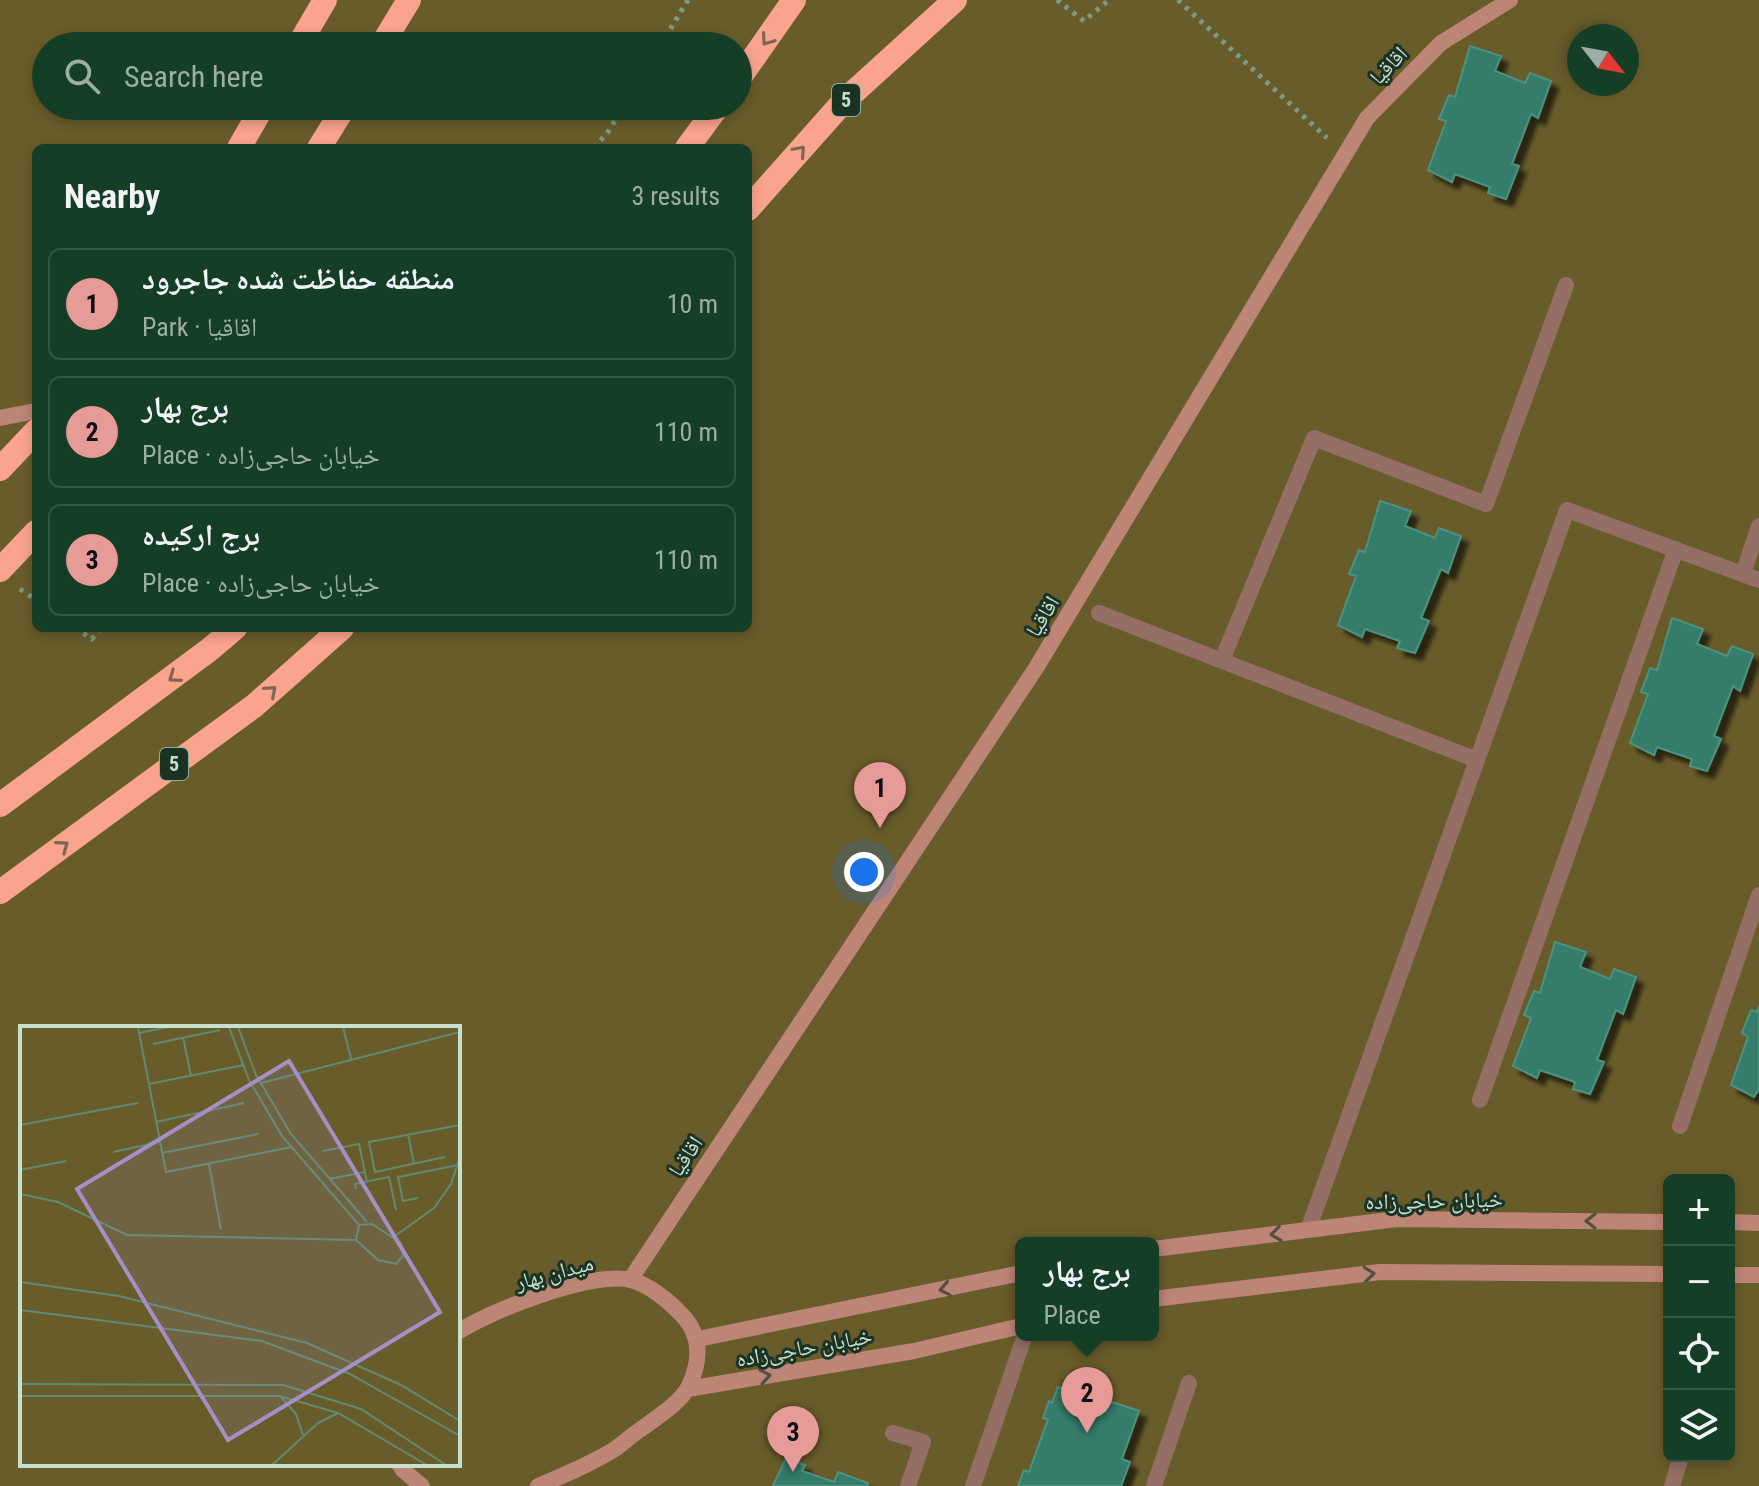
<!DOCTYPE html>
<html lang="en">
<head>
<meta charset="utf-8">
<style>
  body { margin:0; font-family:"Roboto Condensed","Noto Naskh Arabic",sans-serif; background:#1e452f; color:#f1f3f6 }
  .controls { position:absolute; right:24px; bottom:24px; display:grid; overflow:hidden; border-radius:12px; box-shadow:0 4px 12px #0003 }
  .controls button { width:72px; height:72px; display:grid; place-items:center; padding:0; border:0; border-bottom:2px solid #345744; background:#153e27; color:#f1f3f6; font:40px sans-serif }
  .compass { position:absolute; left:1567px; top:24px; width:72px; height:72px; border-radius:50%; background:#153e27; box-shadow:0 4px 12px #0003; rotate:121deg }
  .you { position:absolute; left:864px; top:872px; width:28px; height:28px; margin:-20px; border:6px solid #fff; border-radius:50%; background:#1a73e8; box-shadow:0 0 0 12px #1a73e833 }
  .badge { display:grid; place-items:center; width:52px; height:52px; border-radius:50%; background:#e69b98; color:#111; font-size:26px; font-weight:700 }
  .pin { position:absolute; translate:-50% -66px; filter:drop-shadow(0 2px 4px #0008) }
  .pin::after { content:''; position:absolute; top:42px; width:28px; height:24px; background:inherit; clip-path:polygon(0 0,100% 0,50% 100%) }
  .popup { position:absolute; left:1015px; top:1237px; width:144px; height:104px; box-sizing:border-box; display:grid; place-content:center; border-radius:12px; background:#153e27; filter:drop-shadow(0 2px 6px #0005); font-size:26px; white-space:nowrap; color:#9daea7 }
  .popup b { font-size:30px; color:#f1f3f6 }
  .popup::after { content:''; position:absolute; left:50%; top:100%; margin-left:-16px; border:16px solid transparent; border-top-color:#153e27 }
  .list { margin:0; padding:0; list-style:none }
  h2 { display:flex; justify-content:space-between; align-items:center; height:104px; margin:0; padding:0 32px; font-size:34px }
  h2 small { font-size:26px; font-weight:400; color:#9daea7 }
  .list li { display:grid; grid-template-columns:52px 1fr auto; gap:24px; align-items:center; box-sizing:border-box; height:112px; margin:0 16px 16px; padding:0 16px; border:2px solid #345744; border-radius:12px }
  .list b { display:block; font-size:30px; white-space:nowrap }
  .list p { margin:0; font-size:26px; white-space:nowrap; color:#9daea7 }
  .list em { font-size:26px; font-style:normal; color:#9daea7 }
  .icon { flex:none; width:44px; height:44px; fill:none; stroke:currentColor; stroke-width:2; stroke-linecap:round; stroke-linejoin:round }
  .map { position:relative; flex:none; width:1759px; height:1486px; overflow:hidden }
  .search { position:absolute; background:#153e27; box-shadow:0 4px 12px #0003; left:32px; top:32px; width:720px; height:88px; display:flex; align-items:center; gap:20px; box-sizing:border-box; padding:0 28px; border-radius:44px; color:#9daea7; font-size:30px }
  .panel { position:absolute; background:#153e27; box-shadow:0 4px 12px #0003; left:32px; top:144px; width:720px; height:488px; border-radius:12px }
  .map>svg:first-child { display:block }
  .green { fill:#685c2a; fill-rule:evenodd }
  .building { fill:#347c6b; stroke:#4b9281; stroke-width:2; filter:url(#shadow) }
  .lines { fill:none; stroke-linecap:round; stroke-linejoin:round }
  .path { stroke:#769e86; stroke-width:5; stroke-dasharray:4 6; stroke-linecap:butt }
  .lane { stroke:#936f65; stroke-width:16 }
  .street { stroke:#936f65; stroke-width:16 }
  .secondary { stroke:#bd8576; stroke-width:16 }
  .highway { stroke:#faa48d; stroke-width:24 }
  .oneway { stroke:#806553 }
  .oneway2 { stroke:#544f41 }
  .labels { text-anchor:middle; stroke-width:6; stroke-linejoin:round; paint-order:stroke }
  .shield { fill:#1c3224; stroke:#92ac9a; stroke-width:2 }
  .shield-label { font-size:20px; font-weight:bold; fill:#c5e0cd }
  .street-label { font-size:22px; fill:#c5e0cd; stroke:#1c3224 }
  .inset-road { fill:none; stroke:#608b71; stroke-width:2 }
  .view { fill:#a48fc7; fill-opacity:0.15; stroke:#a48fc7; stroke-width:4 }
  .inset-edge { fill:none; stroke:#c5e0cd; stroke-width:4 }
</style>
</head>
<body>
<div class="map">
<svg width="1759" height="1486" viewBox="0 0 1759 1486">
  <defs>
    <filter id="shadow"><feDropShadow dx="7" dy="7" stdDeviation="2" flood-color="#0009"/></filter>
  </defs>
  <rect width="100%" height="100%" fill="#1c5234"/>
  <path class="green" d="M0 0H1759V1486H0ZM1579 36H1627V84H1579ZM46 46H738V106H46ZM36 148H748V628H36ZM22 1028H458V1464H22ZM1669 1180H1729V1456H1669ZM1021 1243H1153V1335H1021Z"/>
  <path class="building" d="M1470 46 1501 56 1495 71 1525 83 1530 73 1551 81 1538 118 1531 114 1512 164 1519 166 1506 199 1488 193 1490 187 1455 174 1452 182 1428 170 1446 121 1439 119 1449 95 1455 97Z
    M1380 501 1411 511 1405 526 1435 538 1439 528 1461 536 1448 573 1441 569 1421 618 1429 621 1415 653 1397 648 1400 641 1365 629 1362 637 1338 625 1356 576 1349 574 1359 550 1365 552Z
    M1672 618 1703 629 1697 644 1727 656 1732 646 1753 654 1740 691 1733 686 1714 736 1721 739 1707 771 1690 766 1692 759 1657 747 1654 755 1630 743 1648 694 1641 692 1650 668 1657 670Z
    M1555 942 1586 952 1580 967 1610 979 1614 969 1636 977 1623 1014 1616 1010 1597 1060 1604 1062 1590 1094 1573 1089 1575 1082 1540 1070 1537 1078 1513 1066 1531 1018 1524 1015 1534 991 1540 993Z
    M1759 1006V1089L1754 1097 1731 1085 1748 1037 1742 1033 1751 1010 1757 1012Z
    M1058 1387 1076 1393 1074 1400 1106 1411 1109 1401 1139 1411 1122 1459 1130 1462 1121 1486H1018L1024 1470 1029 1472 1048 1419 1043 1418 1049 1401 1052 1403Z
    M786 1458 805 1465 802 1471 834 1482 838 1472 868 1483 867 1486H773Z"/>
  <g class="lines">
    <path class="path" d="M1057 0 1084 21 1109 0
      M1178 0 1327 138
      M660 46 688 0
      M594 148 608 132 624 106
      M20 589 36 600
      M75 628 92 639 101 628"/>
    <path class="lane" d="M1222 660 1314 438 1486 504 1566 285"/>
    <path class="street" d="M1743 574 1759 526
      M1099 613 1477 760
      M1480 1100 1676 549
      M1680 1126 1759 895
      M1308 1230 1567 510 1759 580
      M893 1433 923 1442 908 1486
      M973 1486 1025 1335
      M1154 1486 1189 1383
      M1672 1486 1681 1456"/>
    <path class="secondary" d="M0 418 36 411
      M1729 1222 1759 1223
      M1153 1249 1397 1219 1669 1222
      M1729 1275H1759
      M630 1280 1036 668 1367 118 1441 43 1510 0
      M1153 1299 1380 1272 1669 1274
      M458 1332C489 1311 595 1270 631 1280 649 1285 668 1300 681 1314 702 1335 701 1360 689 1386 680 1403 659 1416 644 1427 634 1433 625 1442 615 1449 591 1464 564 1475 538 1486
      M698 1339 1021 1273
      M688 1389 914 1351 1021 1326
      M399 1464 403 1470 422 1486"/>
    <path class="highway" d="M298 46 325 0
      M381 46 409 0
      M738 80 794 0
      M239 148 263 106
      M319 148 345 106
      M687 148 718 106
      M748 209 844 101 955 0
      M0 469 36 431
      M0 570 36 532
      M0 805 209 650 235 628
      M0 892 254 706 342 628"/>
  </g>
  <defs><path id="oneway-chevron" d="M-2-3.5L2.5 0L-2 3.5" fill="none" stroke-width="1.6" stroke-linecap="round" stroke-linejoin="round" transform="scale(2)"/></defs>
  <g class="oneway">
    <use href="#oneway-chevron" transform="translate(767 40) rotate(125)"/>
    <use href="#oneway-chevron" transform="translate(800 151) rotate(-48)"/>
    <use href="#oneway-chevron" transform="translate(174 677) rotate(144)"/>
    <use href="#oneway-chevron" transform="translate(271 691) rotate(-42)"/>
    <use href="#oneway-chevron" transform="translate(63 846) rotate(-36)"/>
  </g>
  <g class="oneway2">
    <use href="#oneway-chevron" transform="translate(1591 1221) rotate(-179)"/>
    <use href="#oneway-chevron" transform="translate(1276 1234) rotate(173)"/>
    <use href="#oneway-chevron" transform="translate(1369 1274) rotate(-6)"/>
    <use href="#oneway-chevron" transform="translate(945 1289) rotate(169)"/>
    <use href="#oneway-chevron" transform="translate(765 1376) rotate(-10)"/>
  </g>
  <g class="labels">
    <g class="shield">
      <rect x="832" y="84" width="28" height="32" rx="6"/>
      <rect x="160" y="748" width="28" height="32" rx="6"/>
    </g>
    <g class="shield-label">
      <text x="846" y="107">5</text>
      <text x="174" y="771">5</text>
    </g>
    <g class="street-label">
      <text transform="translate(1388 65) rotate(-46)" y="8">اقاقیا</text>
      <text transform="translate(1042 616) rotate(-59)" y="8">اقاقیا</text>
      <text transform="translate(685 1156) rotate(-56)" y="8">اقاقیا</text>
      <text transform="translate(1434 1200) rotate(-1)" y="8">خیابان حاجی‌زاده</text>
      <text transform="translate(554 1272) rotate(-15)" y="8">میدان بهار</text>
      <text transform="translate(804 1347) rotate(-10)" y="8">خیابان حاجی‌زاده</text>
    </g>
  </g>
  <g transform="translate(20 1026)">
    <rect width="440" height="440" fill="#1c5234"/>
    <path d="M0 1H440V439H0Z" fill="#685c2a"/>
    <path class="inset-road" d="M118 1 146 146 271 121M209 1 229 54 262 110 339 199M218 1 236 49 271 108 347 196M323 1 331 33M119 7 148 1M163 11 171 50M133 18 200 4M241 57 440 6M129 58 224 39M136 96 224 77M0 99 118 77M388 108 394 138M303 125 339 118 347 156M93 126 140 116M142 127 238 108M425 131 355 146 349 116 440 99M189 138 201 204M0 144 46 135M309 153 345 146M336 163 335 158 369 151 376 184M0 168 38 176 107 209 336 214M398 172 383 175 378 151 438 139M352 198 381 217 383 230 376 238 358 234 336 214 339 199ZM375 210 414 182 431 158 440 131M0 256 99 270 287 317 381 359 440 395M0 284 242 315 330 348 440 410M0 358 263 359 341 383 426 439M0 370H260L318 387 407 439M261 371 276 388 283 409M252 439 298 397 318 387"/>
    <path class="view" d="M269 35 420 286 208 414 57 163Z"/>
    <rect width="440" height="440" class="inset-edge"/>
  </g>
</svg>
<div class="controls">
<button>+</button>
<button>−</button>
<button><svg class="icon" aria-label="locate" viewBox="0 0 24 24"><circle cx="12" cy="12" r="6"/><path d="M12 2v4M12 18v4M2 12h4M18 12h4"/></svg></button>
<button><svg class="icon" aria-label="layers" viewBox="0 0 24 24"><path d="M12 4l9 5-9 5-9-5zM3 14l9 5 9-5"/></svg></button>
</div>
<svg class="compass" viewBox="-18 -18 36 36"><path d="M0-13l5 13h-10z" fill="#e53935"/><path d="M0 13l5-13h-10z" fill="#9daea7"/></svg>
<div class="you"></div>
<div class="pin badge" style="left:880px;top:828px">1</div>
<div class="pin badge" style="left:1087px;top:1433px">2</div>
<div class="popup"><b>برج بهار</b>Place</div>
<div class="pin badge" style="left:793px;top:1472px">3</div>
<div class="search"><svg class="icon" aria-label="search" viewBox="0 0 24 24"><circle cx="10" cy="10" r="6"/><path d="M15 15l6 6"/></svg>Search here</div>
<section class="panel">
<h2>Nearby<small>3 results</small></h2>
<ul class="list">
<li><span class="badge">1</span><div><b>منطقه حفاظت شده جاجرود</b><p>Park · اقاقیا</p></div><em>10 m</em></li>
<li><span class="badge">2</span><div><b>برج بهار</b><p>Place · خیابان حاجی‌زاده</p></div><em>110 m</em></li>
<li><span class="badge">3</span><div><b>برج ارکیده</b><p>Place · خیابان حاجی‌زاده</p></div><em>110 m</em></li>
</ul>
</section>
</div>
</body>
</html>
